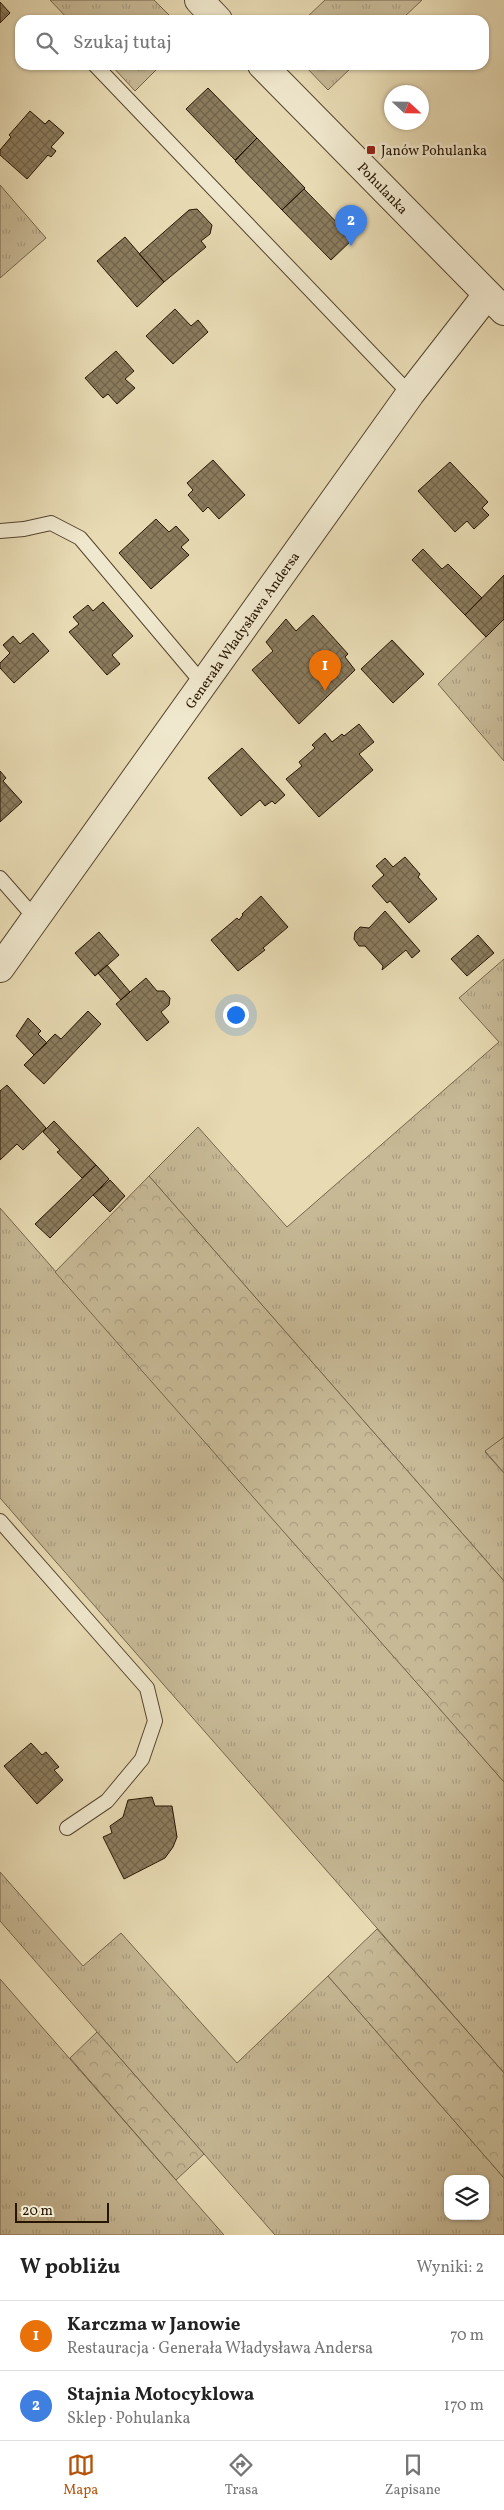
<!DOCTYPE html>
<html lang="pl">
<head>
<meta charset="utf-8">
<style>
  body { margin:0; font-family:Vollkorn,serif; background:#f6f6f6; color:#222 }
  .controls { position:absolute; right:15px; bottom:15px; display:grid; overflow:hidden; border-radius:10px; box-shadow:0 1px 4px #0004 }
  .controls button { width:45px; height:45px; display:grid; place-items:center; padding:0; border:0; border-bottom:1px solid #e0e0e0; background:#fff; color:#222; font:25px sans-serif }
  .compass { position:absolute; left:384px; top:85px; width:45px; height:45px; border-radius:50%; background:#fff; box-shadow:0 1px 4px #0004; rotate:112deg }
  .scale { position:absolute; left:15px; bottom:12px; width:94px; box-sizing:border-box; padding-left:5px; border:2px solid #261501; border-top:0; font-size:14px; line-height:18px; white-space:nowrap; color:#261501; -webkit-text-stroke:4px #f0e8ce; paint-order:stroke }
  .you { position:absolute; left:235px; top:1014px; width:18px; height:18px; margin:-12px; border:4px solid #fff; border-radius:50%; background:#1a73e8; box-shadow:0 0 0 8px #1a73e833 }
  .badge { display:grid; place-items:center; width:32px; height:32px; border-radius:50%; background:#b45309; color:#fff; font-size:16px; font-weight:700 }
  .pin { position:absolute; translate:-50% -41px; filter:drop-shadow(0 1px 2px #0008) }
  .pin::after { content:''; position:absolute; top:26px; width:18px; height:15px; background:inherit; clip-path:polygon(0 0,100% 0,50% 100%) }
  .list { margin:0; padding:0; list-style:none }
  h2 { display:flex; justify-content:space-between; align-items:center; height:65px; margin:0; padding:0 20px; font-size:21px }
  h2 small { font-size:16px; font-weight:400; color:#767676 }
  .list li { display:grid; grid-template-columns:32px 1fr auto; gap:15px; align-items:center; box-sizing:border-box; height:70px; padding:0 20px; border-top:1px solid #e0e0e0 }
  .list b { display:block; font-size:19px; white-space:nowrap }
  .list p { margin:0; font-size:16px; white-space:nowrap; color:#767676 }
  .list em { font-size:16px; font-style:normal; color:#767676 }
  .icon { flex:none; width:28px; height:28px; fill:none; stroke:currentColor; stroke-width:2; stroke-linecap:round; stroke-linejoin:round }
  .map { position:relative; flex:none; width:504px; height:2235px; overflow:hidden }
  .search { position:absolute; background:#fff; box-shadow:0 1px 4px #0004; left:15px; right:15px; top:15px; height:55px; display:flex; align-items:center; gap:12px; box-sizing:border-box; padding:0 18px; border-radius:15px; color:#767676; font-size:19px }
  .sheet { height:205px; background:#fff }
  nav { display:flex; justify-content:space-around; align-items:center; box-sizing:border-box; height:70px; border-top:1px solid #e0e0e0; background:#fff; font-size:14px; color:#767676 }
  nav a { display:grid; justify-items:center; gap:2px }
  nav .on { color:#b45309 }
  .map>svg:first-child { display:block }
  .grass { fill:url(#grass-tufts); stroke:#76674c; fill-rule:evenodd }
  .forest { fill:url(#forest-crowns); stroke:#76674c }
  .building { fill:url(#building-cross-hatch); stroke:#261501 }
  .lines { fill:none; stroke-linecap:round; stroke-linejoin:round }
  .service-casing { stroke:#56462e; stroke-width:16 }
  .minor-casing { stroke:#56462e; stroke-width:30 }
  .service { stroke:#f0e8ce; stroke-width:14 }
  .minor { stroke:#f0e8ce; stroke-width:28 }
  .poi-dot { fill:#8f2418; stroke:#f0e8ce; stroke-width:2 }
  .labels { text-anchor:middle; stroke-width:5; stroke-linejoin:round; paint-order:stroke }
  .poi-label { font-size:14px; fill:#261501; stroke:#f0e8ce; text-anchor:start }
  .street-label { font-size:14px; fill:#261501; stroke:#f0e8ce }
</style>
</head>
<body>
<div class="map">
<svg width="504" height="2235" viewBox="0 0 504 2235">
  <defs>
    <pattern id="grass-tufts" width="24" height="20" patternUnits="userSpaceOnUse" patternTransform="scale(1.25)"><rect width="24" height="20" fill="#c7b996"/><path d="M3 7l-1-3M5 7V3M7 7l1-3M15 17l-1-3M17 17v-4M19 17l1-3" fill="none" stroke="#ab9e80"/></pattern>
    <pattern id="forest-crowns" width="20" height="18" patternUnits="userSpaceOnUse" patternTransform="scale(1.25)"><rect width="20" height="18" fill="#c7b996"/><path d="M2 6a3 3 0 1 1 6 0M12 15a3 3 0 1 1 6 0" fill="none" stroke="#ab9e80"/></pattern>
    <pattern id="building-cross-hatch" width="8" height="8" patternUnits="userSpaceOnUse" patternTransform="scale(1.25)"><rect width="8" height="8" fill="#8b7c5e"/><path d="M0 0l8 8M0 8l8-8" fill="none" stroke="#71644b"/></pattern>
  </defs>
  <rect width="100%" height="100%" fill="#e8dbb4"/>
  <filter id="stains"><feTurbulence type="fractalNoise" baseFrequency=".004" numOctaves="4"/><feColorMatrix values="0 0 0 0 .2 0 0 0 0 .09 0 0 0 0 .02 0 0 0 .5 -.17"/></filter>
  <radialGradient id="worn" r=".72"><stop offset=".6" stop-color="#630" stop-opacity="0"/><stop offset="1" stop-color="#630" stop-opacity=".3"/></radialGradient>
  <path class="grass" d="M50 0H154L174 20H69Z
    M325 0H422L401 20H304Z
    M111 65H161L135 91Z
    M304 65H354L328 90Z
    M0 185 46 238 0 278Z
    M504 619V761L438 684Z
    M504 959V1437L485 1452 504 1473V1581L149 1176 198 1127 287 1227 499 1042 459 998Z
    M0 1208 504 1782V2073L0 1498Z
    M0 1872 83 1966 121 1933 237 2063 328 1976 504 2178V2235H275L0 1921ZM448 2179H485V2216H448Z
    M0 1979 224 2235H0Z"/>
  <path class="forest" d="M149 1176 504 1581V1782L55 1272Z
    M504 1437V1473L485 1451Z
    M377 1929 504 2073V2178L328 1976Z
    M97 2032 204 2154 176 2180 70 2058Z"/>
  <path class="building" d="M0 2 10 13 0 23Z
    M208 88 257 138 235 160 186 109Z
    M30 111 45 124 49 120 64 133 51 147 56 151 51 157 48 155 27 179 0 155V150L11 137 9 135Z
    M257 138 305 188 282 210 235 161Z
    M304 189 353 239 331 260 282 210Z
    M197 209 212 225 210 234 201 241 206 247 164 282 139 254 189 210Z
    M125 237 164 282 137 307 97 261Z
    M175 309 191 326 198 320 208 332 173 364 146 336Z
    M116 351 134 371 125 379 135 388 117 404 108 394 103 398 85 378Z
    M213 460 245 495 219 519 208 507 203 512 188 495 193 490 187 483Z
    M450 462 488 502 482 508 489 515 474 529 467 521 455 532 418 491Z
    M156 519 169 532 176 526 189 540 181 547 189 555 151 589 119 553Z
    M423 549 442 569 448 564 482 598 465 615 412 560Z
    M504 575V619L486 637 465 615Z
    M103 602 133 636 112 655 120 664 107 675 69 632 79 624 73 617 88 605 93 611Z
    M313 615 348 654 345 657 355 670 299 724 252 670 273 651 266 642 286 619 296 631Z
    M33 633 49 651 14 683 0 668V663L10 653 3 645 13 636 20 644Z
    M392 640 424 674 393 703 361 669Z
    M359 724 374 742 359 754 373 770 319 817 286 779 302 766 299 762 315 748 312 745 325 733 332 742 342 734 344 736Z
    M242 748 285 795 275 804 272 801 265 806 260 800 241 816 208 778Z
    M0 771 6 778 3 781 22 802 0 822Z
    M405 857 420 874 418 877 437 899 409 923 390 901 387 903 372 886 384 875 376 866 385 858 393 867Z
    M261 896 288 927 263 948 265 950 238 971 211 940 237 918 239 920 243 915 242 914Z
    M385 911 420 951 412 958 406 950 382 970 383 966 365 946H359L354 939 355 932 360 927 369 928Z
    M99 932 119 955 95 976 75 953Z
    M478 935 494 953 467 976 451 959Z
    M107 965 130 992 121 1000 98 973Z
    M146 978 157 991H164L170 998 169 1005 161 1012 169 1022 147 1041 116 1004Z
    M88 1011 101 1024 44 1084 24 1065 55 1034 61 1039Z
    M28 1018 41 1031 38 1034 47 1043 34 1055 16 1036Z
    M7 1085 46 1128 23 1150 17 1144 0 1160V1091Z
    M54 1121 96 1165 82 1178 57 1152 60 1150 43 1132Z
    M96 1165 109 1179 50 1238 35 1224Z
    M110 1180 125 1196 110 1212 93 1195Z
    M31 1743 42 1755 46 1752 59 1767 54 1770 63 1780 37 1804 4 1766Z
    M152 1797 155 1806H172L177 1837 173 1847 165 1858 124 1879 103 1837 112 1833 110 1826 123 1817 128 1800Z"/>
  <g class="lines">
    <defs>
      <path id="service" d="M95 65 410 394
        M0 531 24 529 51 523 80 538 204 685
        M0 878 36 919
        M0 1521 147 1688 155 1721 142 1759 107 1801 67 1828"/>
      <path id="minor" d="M199 0 218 20
        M262 65 504 311
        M0 968 410 394 487 295"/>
    </defs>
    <use href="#service" class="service-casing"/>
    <use href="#minor" class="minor-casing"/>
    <use href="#service" class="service"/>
    <use href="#minor" class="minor"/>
  </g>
  <rect class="poi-dot" x="366" y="145" width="10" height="10" rx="2.5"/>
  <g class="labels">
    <g class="poi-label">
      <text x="381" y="155">Janów Pohulanka</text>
    </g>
    <g class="street-label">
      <text transform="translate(383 188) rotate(46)" y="5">Pohulanka</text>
      <text transform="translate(242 630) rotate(-55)" y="5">Generała Władysława Andersa</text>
    </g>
  </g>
  <rect width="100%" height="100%" filter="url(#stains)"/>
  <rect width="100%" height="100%" fill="url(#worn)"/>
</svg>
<div class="controls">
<button><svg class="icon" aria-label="layers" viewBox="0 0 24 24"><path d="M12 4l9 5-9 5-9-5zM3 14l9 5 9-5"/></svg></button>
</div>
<svg class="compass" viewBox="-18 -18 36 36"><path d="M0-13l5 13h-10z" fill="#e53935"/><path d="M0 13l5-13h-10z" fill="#767676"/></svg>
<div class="scale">20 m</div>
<div class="you"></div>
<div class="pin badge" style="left:325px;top:691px;background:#e8710a">1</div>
<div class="pin badge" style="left:351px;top:246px;background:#3f7fe0">2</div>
<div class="search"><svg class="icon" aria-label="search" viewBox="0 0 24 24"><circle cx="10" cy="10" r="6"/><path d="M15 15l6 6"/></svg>Szukaj tutaj</div>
</div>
<section class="sheet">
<h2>W pobliżu<small>Wyniki: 2</small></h2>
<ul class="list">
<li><span class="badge" style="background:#e8710a">1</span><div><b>Karczma w Janowie</b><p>Restauracja · Generała Władysława Andersa</p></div><em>70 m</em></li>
<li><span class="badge" style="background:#3f7fe0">2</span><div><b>Stajnia Motocyklowa</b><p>Sklep · Pohulanka</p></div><em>170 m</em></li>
</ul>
</section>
<nav>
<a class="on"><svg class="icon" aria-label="map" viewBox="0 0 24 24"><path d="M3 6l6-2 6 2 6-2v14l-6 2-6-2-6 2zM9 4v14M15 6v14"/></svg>Mapa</a>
<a><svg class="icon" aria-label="directions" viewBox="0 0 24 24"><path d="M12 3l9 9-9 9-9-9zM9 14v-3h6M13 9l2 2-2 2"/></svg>Trasa</a>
<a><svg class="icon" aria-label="saved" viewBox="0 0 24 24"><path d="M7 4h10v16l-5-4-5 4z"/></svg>Zapisane</a>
</nav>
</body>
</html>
